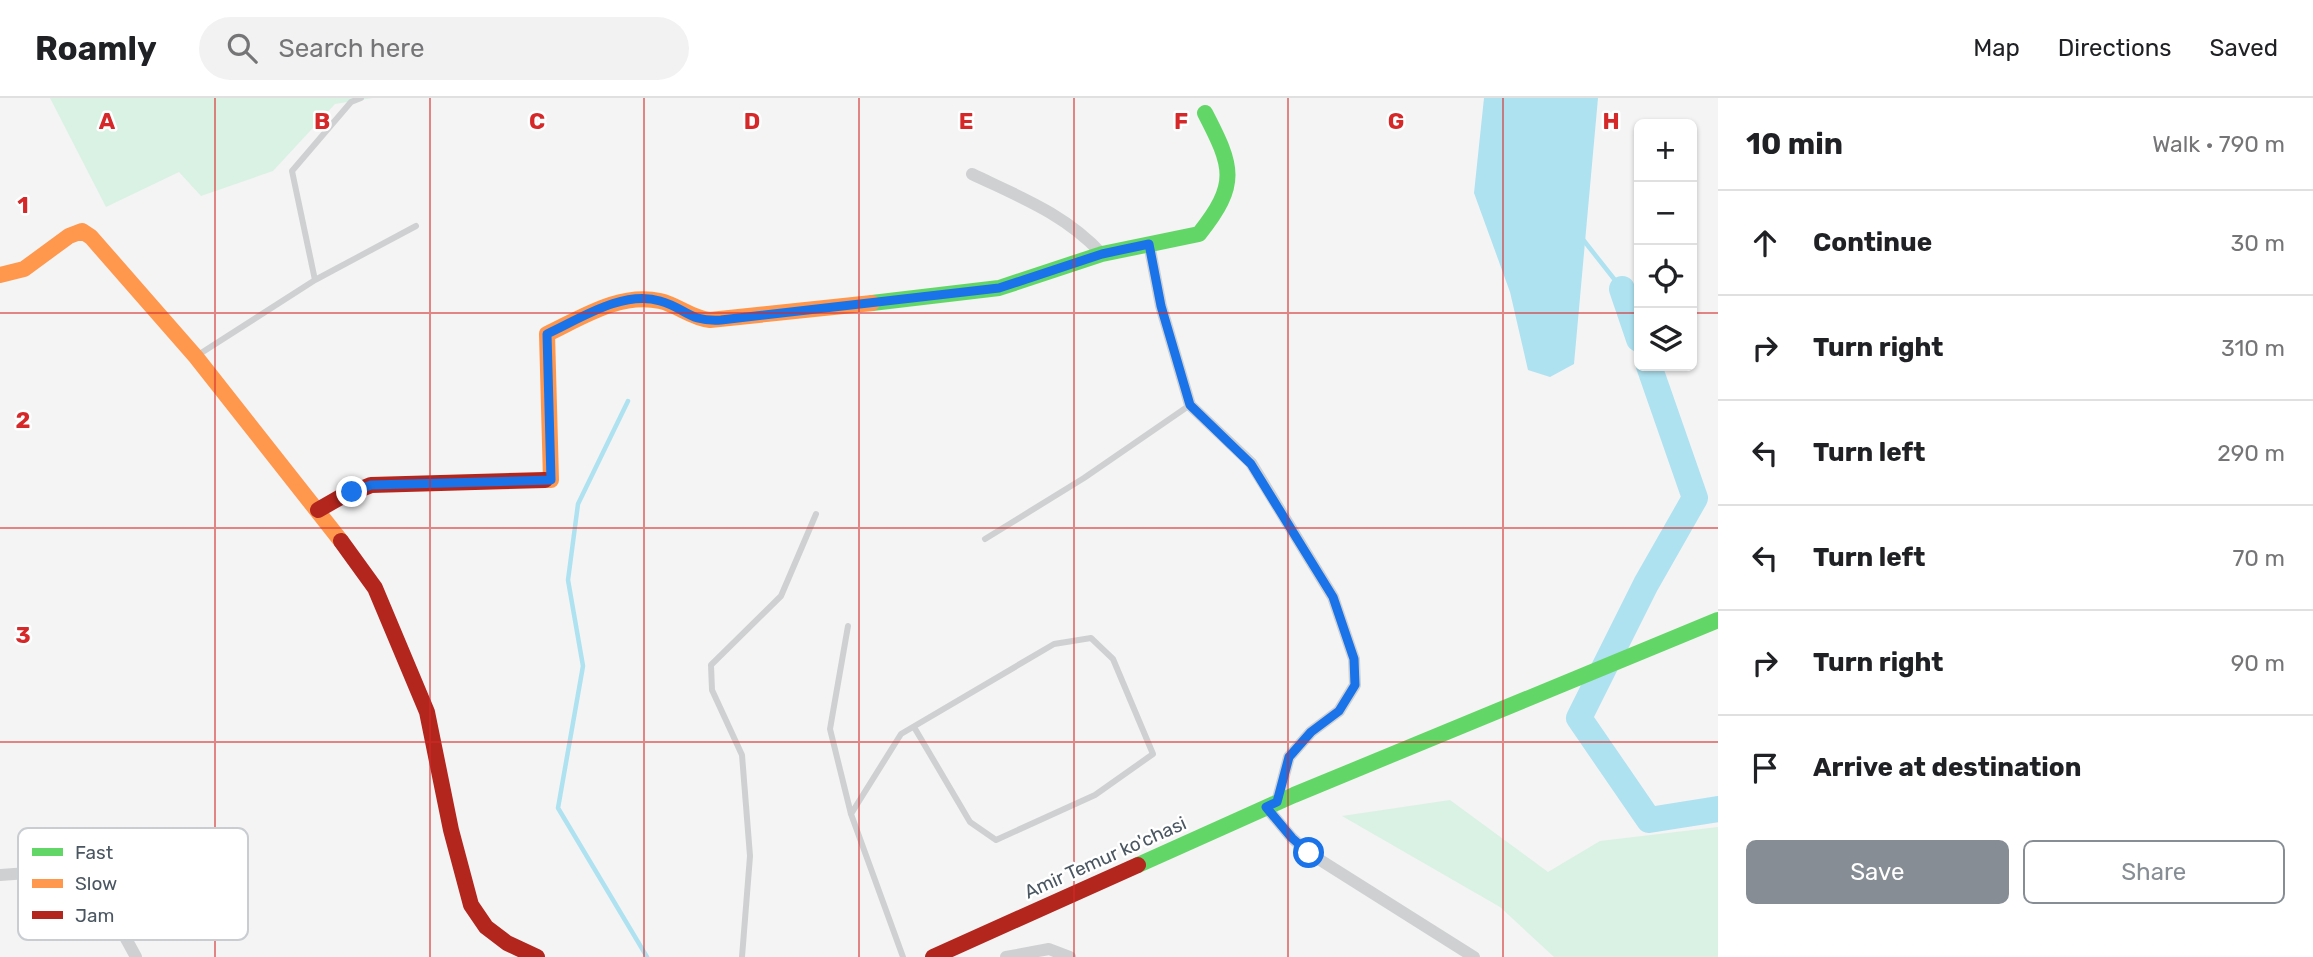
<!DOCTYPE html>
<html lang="en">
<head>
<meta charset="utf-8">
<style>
  body { margin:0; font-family:Rubik,sans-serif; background:#f2f2f2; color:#202124 }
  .controls { position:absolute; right:21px; top:21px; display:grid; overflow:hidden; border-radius:10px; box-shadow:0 2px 5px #0004 }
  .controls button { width:63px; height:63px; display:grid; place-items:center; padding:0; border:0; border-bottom:2px solid #e0e0e0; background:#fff; color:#202124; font:35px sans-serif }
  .stop { position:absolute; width:21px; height:21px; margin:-16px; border:5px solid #1a73e8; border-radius:50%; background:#fff }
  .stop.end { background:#1a73e8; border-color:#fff; box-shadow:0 2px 7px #0008 }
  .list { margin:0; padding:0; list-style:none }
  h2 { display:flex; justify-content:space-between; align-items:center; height:91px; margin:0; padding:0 28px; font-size:30px }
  h2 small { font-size:23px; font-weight:400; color:#757577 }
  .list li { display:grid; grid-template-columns:46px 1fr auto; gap:21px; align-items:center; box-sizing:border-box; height:105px; padding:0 28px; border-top:2px solid #e0e0e0 }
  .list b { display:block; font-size:26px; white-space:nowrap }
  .list em { font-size:23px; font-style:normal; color:#757577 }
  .actions { display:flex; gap:14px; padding:21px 28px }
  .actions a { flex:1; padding:16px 0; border:2px solid #868d94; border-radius:10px; text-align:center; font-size:24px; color:#868d94 }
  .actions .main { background:#868d94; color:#fff }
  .icon { flex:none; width:38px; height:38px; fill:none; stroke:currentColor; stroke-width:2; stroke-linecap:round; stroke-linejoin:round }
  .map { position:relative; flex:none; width:1718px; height:859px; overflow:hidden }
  header { display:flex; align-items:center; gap:42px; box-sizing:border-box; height:98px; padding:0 35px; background:#fff; border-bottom:2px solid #e0e0e0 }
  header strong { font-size:33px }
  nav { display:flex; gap:38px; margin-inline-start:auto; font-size:24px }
  .search { width:490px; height:63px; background:#f2f2f2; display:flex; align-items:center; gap:18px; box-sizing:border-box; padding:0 24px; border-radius:38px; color:#757577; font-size:26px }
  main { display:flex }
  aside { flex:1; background:#fff }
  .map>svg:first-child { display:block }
  .green { fill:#d9f2e3 }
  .water { fill:#aee2f0 }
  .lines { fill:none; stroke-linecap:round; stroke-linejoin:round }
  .stream { stroke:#aee2f0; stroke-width:4.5 }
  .river { stroke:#aee2f0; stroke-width:26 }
  .lane { stroke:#ced0d2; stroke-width:6 }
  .street { stroke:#ced0d2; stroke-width:12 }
  .fast { stroke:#63d668; stroke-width:16 }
  .slow { stroke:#ff974d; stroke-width:16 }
  .jam { stroke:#b3261e; stroke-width:16 }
  .route { stroke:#1a73e8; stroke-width:9 }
  .grid { fill:none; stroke:#d62828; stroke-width:2; stroke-opacity:0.55 }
  .labels { text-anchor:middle; stroke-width:5; stroke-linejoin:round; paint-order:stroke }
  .street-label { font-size:19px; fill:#4a5661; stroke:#fff }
  .key { fill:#fff; stroke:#c9ccd0; stroke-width:2 }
  .key-label { font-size:19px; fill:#4a5661 }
  .grid-label { font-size:23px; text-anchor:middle; font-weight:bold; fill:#d62828; stroke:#fff; stroke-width:5; stroke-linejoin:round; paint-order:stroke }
</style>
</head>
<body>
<header>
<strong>Roamly</strong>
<div class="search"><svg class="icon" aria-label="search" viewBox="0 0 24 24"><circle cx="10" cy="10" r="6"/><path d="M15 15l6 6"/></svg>Search here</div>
<nav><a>Map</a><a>Directions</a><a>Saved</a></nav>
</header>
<main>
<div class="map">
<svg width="1718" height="859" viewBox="0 0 1718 859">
  <rect width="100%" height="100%" fill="#f4f4f4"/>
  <path class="green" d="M50 0H373L335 6 273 73 201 98 179 74 106 109Z
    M1450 702 1548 774 1600 743 1718 729V859H1554L1500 809 1342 718Z"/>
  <path class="water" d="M1484 0H1598L1574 266 1550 279 1528 272 1510 194 1474 95Z"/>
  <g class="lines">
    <path class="stream" d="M1581 139 1622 191
      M628 303 578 406 568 482 583 568 558 710 647 859"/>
    <path class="river" d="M1622 191 1639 241
      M1649 268 1695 400 1646 486 1579 620 1649 722 1718 711"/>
    <path class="lane" d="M315 182 292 73 351 4 361 0
      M198 257 315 182 416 128
      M985 441 1084 380 1190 307
      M848 528 830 631 851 716 903 859
      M851 716 901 636 1054 546 1091 540 1113 561 1153 656 1095 697 996 742 970 724 914 629
      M742 859 750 758 742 657 712 592 711 567 781 498 816 416"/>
    <path class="street" d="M972 76C1020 99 1065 116 1102 156
      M1149 146 1161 208 1190 307 1251 365 1333 499 1354 561 1355 587 1339 613 1311 634 1289 659 1277 704
      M1266 709 1292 740 1309 755 1474 859
      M0 777 84 771 89 773 136 859
      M1006 859 1049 851 1070 859"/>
    <path class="fast" d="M872 205 999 190 1102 156 1199 136C1239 86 1233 69 1205 15
      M1138 767 1294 697 1718 522"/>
    <path class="slow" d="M0 177 24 171 69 138 82 133 91 139 196 259 341 443
      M545 382H551L547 236C581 220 620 194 660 203 678 207 691 220 710 222L872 205"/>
    <path class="jam" d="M318 412 339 400 371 387 545 382
      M341 443 375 490 427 614 451 732 471 807 486 829 507 845 537 859
      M933 859 1138 767"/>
  </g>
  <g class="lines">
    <path class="route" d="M352 394 371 387 551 382 547 236C580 221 622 192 660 203 686 210 688 224 721 222L999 190 1102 156 1149 146 1161 208 1190 307 1251 366 1333 499 1354 561 1355 587 1339 613 1311 634 1289 659 1277 704 1266 709 1292 740 1309 755"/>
  </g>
  <path class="grid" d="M215 0V859M430 0V859M644 0V859M859 0V859M1074 0V859M1288 0V859M1503 0V859M0 215H1639M1692 215H1718M0 430H1718M0 644H1718"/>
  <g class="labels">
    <g class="street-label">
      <text transform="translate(1105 759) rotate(-24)" y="7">Amir Temur ko'chasi</text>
    </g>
  </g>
  <rect x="18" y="730" width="230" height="112" rx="10" class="key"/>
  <rect x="32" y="750" width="31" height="8" fill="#63d668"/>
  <rect x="32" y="781" width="31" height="9" fill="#ff974d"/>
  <rect x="32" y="813" width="31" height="8" fill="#b3261e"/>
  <g class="key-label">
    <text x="75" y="761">Fast</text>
    <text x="75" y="792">Slow</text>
    <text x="75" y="824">Jam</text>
  </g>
  <g class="grid-label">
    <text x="107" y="31">A</text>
    <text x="322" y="31">B</text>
    <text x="537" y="31">C</text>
    <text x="752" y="31">D</text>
    <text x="966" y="31">E</text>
    <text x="1181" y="31">F</text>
    <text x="1396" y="31">G</text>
    <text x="1611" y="31">H</text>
    <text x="23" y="115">1</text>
    <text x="23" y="330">2</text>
    <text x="23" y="545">3</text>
  </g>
</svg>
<div class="controls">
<button>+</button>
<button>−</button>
<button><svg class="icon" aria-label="locate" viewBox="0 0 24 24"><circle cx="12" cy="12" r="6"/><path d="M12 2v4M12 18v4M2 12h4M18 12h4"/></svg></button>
<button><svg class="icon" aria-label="layers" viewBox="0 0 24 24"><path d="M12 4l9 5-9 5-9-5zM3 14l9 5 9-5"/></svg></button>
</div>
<div class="stop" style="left:1309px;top:755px"></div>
<div class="stop end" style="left:352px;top:394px"></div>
</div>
<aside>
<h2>10 min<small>Walk · 790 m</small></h2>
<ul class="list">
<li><svg class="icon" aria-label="ahead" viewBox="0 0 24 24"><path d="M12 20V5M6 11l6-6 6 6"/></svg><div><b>Continue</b></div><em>30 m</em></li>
<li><svg class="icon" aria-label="right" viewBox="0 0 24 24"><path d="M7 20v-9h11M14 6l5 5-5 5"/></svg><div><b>Turn right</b></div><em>310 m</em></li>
<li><svg class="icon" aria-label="left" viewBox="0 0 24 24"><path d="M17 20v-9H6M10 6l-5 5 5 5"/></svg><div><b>Turn left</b></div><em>290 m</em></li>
<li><svg class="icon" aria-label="left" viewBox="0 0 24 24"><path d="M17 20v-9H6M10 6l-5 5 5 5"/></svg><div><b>Turn left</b></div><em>70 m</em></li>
<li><svg class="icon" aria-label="right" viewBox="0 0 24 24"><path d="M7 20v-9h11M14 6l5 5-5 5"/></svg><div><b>Turn right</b></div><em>90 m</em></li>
<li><svg class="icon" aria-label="arrive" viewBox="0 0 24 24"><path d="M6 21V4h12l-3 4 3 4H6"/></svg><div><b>Arrive at destination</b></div></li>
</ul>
<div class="actions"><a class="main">Save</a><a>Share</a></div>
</aside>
</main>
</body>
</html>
